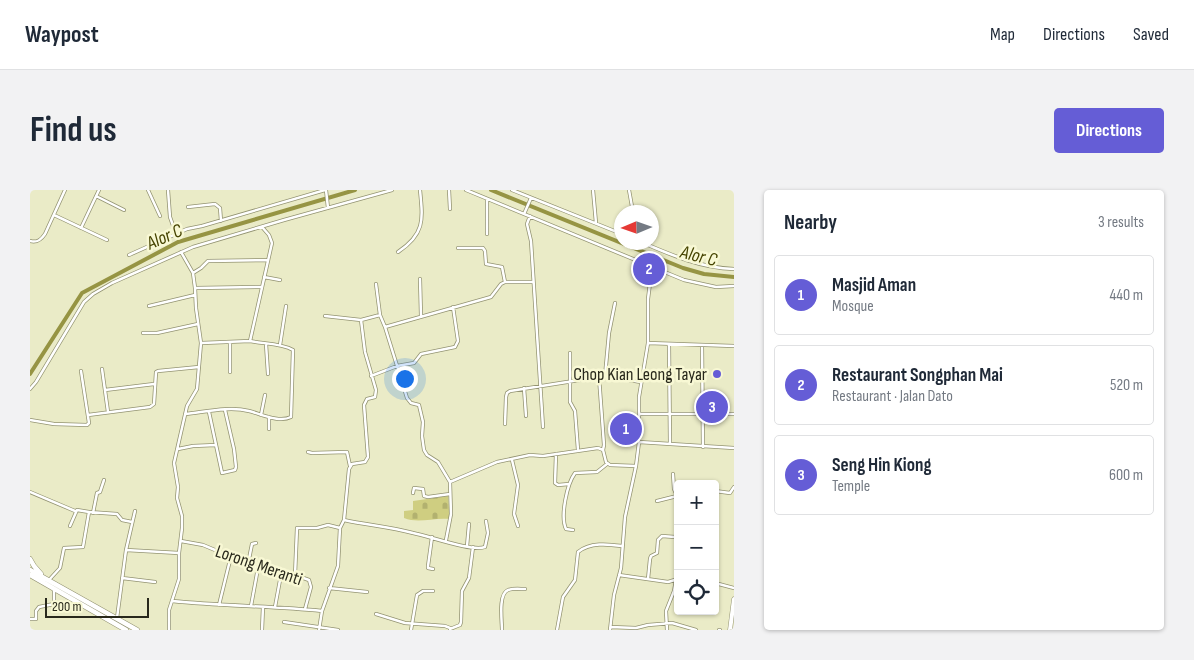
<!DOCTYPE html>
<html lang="en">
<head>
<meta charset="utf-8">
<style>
  body { margin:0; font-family:"Sofia Sans Condensed",sans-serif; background:#f2f2f3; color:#1f2937 }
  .controls { position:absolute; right:15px; bottom:15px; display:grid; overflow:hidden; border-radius:5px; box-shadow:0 1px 4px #0004 }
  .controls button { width:45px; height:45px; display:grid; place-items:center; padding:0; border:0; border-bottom:1px solid #e0e1e3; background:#fff; color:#1f2937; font:25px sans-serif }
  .compass { position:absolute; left:584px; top:15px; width:45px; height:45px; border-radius:50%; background:#fff; box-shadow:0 1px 4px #0004; rotate:268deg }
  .scale { position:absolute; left:15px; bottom:12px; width:104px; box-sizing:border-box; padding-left:5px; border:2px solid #28281b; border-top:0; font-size:14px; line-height:18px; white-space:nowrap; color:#28281b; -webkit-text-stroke:4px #f8f8d4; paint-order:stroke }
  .you { position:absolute; left:374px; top:188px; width:18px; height:18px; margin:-12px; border:4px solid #fff; border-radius:50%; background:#1a73e8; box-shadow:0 0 0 8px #1a73e833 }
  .badge { display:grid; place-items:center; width:32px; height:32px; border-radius:50%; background:#655dd6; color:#fff; font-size:16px; font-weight:700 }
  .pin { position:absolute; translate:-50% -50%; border:2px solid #fff; box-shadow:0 1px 5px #0006 }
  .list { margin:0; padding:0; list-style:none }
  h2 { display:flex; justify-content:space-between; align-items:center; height:65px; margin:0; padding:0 20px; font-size:21px }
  h2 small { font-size:16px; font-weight:400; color:#747a83 }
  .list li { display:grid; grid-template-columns:32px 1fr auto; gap:15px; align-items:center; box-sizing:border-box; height:80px; margin:0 10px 10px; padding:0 10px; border:1px solid #e0e1e3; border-radius:5px }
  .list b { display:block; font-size:19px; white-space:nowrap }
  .list p { margin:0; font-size:16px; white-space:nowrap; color:#747a83 }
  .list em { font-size:16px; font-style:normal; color:#747a83 }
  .icon { flex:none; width:28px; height:28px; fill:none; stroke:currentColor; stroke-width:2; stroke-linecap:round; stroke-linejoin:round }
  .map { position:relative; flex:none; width:704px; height:440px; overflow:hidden; border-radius:5px }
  header { display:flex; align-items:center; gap:30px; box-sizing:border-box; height:70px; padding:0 25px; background:#fff; border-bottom:1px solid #e0e1e3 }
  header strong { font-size:24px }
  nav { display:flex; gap:28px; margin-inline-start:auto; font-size:18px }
  .intro { display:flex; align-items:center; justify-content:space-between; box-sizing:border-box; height:120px; padding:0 30px }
  h1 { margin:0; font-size:35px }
  .button { padding:12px 22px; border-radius:5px; background:#655dd6; color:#fff; font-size:18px; font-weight:700 }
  main { display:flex; gap:30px; padding:0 30px }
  aside { flex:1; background:#fff; border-radius:5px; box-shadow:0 1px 4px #0004 }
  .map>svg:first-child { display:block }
  .cemetery { fill:url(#cemetery-stones) }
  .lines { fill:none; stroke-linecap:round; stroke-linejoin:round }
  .canal { stroke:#969443; stroke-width:4 }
  .minor-casing { stroke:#939372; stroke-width:4 }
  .secondary-casing { stroke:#939372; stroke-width:5 }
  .primary-casing { stroke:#939372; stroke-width:5.5 }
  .minor { stroke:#fff; stroke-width:2.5 }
  .secondary { stroke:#fff; stroke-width:4 }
  .primary { stroke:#fff; stroke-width:4.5 }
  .poi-dot { fill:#655dd6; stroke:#f8f8d4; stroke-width:2 }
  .labels { text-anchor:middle; stroke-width:5; stroke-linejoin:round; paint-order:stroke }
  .poi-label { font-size:18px; fill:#28281b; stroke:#f8f8d4; text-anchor:end }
  .street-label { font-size:18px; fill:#28281b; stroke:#f8f8d4 }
  .water-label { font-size:19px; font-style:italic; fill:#454300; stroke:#f8f8d4 }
</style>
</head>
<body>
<header>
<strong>Waypost</strong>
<nav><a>Map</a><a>Directions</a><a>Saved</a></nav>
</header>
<div class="intro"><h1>Find us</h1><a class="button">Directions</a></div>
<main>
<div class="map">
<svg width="704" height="440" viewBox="0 0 704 440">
  <defs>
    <pattern id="cemetery-stones" width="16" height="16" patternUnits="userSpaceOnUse" patternTransform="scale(1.25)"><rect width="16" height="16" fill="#cfce81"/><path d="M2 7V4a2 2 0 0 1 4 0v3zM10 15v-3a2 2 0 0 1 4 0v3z" fill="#b2b16f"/></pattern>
  </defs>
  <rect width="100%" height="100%" fill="#eaebc7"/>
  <path class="cemetery" d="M418 306 420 329C404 327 389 334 374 328V321L383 320V311Z"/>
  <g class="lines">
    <path class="canal" d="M461 0 653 78 674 84 704 87
      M0 184 52 103 148 52 325 0"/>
    <defs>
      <path id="minor" d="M118 0 130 26
        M138 0 140 27 146 44
        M296 0 298 18
        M419 0 420 19
        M436 0 654 90 686 97 704 96
        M482 0 592 44
        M563 0 566 33
        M599 0 603 22
        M66 6 94 20
        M457 9V44
        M158 17 185 14 190 18 191 31
        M494 24 501 8
        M24 25 77 50
        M500 26 497 34 501 51 513 237
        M51 38 69 0
        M0 51C7 53 11 50 15 44L35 0
        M611 52C641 65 671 78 704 79
        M428 58H453L455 61 456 74 472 77 475 92
        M368 62C395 44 393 30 390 0
        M99 65 157 39 172 36 295 0
        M163 83 171 78 178 71 238 70
        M234 87 250 90
        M390 89 391 126
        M346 94 350 125
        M166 98 232 97
        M119 116 165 105
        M295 126 331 130 350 125 355 137 461 107 471 94 475 92H503
        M355 137 377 208 381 213 389 215 393 232 392 246 394 260 397 265 408 272 420 292
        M113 143H127L168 134
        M172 153 220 151 242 53 239 45 232 37
        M618 153 704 156
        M236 154 238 184
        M639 154 640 254
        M250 155 256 116
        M672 155 673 257
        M540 163V212L545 221 548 260
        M72 179 78 222
        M200 182V153
        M341 186 367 176 384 173 391 164 425 157 428 151 423 117
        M575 186 579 143 585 113
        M569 187 574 255 573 260
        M494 198 496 226
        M0 199 6 192 54 112 63 104 82 93 163 57 254 30 362 0
        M75 200 124 194
        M179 222 192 283 205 280 206 277 204 259 195 220
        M155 224C175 222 199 216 219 221 231 224 249 233 261 227L263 160C251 153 234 154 220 151
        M609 224H704
        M58 225 120 217 124 214 126 182 128 181 169 177
        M231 225 235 205
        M239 227V239
        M0 230 24 234 57 235 59 233 51 181
        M475 234 476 207 477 203 480 201 575 186 611 192
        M609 252 704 258
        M148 259 163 256 186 255
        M278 262 282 263 317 262 320 276
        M526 264 525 293 528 295 539 294
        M482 270 488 295 484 324 488 336
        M643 284 644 299 647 306
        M685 301 700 303 704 297
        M0 302 45 321
        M383 303 384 298 393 299 394 306 398 307 420 304
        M627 311 647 306
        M59 322 87 324 92 330 102 332
        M63 323 67 303 70 302 74 290
        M314 330C337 335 360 337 383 343 399 346 442 362 455 357L458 343 456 331
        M543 340 536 339C530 326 537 294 545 283L567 282 577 274
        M402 347 398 376V378L403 379
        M416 350 421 324 420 292 467 272 500 265 513 266 568 258 573 260 576 272 580 275 606 276
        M151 351 173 355 228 378 265 385 279 390 281 397 275 419
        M437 356 439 334
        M96 360 149 363
        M218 374 222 354 226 353
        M265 385 267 338H287L298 335 310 338
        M589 385 638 392 648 389
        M92 388 125 392
        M618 389 620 369 621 366 627 363 628 350 632 346 645 347
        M19 390 30 378 34 358 53 357 59 322 47 320 40 336
        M685 393 704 398
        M299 398 337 402
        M142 411C192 416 242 416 292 421
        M189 415 201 366
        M221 416 228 378
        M245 417 250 390
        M346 424 375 433 415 436 420 438
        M87 428 96 360 105 321
        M0 429H6V421L9 417 24 414V398
        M254 432 308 440
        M581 437 606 438 618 435 642 433 666 440
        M420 439 430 435 431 432 432 401 439 388 443 357
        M139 440V420L149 389V363L152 338V326L147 308 148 297 144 273 157 216 167 199 171 153 166 118 165 98 163 83 151 62
        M232 440 233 417
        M289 440 292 421 308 376 310 338 314 330 319 279 322 274 335 272 338 267 334 215 337 209 345 207 346 200 335 162 331 130
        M381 440 387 405 393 401H403
        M472 440C472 431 468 404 478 400 483 398 490 399 495 399
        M527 440 533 407 545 390 548 362C560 352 578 354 592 356
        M580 440 584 405 591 378 595 327 606 276 609 252V207L618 153V109L622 77
        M637 440 636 421 644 401 646 390
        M689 440H690"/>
      <path id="secondary" d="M700 440 704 409"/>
      <path id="primary" d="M0 369 4 376 11 384
        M0 380 107 440
        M0 385 96 440"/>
    </defs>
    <use href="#minor" class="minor-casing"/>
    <use href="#secondary" class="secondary-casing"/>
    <use href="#primary" class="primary-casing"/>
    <use href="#minor" class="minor"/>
    <use href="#secondary" class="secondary"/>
    <use href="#primary" class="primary"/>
  </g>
  <circle class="poi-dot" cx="687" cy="184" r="5"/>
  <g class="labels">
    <g class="poi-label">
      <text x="677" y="190">Chop Kian Leong Tayar</text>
    </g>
    <g class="street-label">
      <text transform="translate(229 375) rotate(19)" y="6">Lorong Meranti</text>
    </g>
    <g class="water-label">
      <text transform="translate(134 46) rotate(-24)" y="7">Alor C</text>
      <text transform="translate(669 65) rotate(14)" y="7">Alor C</text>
    </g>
  </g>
</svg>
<div class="controls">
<button>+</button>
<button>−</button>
<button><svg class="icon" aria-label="locate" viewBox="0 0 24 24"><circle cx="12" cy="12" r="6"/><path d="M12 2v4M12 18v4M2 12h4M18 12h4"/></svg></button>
</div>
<svg class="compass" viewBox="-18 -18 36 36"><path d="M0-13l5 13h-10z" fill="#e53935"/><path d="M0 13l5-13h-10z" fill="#747a83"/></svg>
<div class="scale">200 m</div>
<div class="you"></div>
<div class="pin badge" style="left:596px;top:239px">1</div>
<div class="pin badge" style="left:619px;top:79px">2</div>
<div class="pin badge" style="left:682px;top:217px">3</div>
</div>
<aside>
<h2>Nearby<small>3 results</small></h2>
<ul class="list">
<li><span class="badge">1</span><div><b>Masjid Aman</b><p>Mosque</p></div><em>440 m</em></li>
<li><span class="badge">2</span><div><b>Restaurant Songphan Mai</b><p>Restaurant · Jalan Dato</p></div><em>520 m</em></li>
<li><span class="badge">3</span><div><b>Seng Hin Kiong</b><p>Temple</p></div><em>600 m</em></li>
</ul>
</aside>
</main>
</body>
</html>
